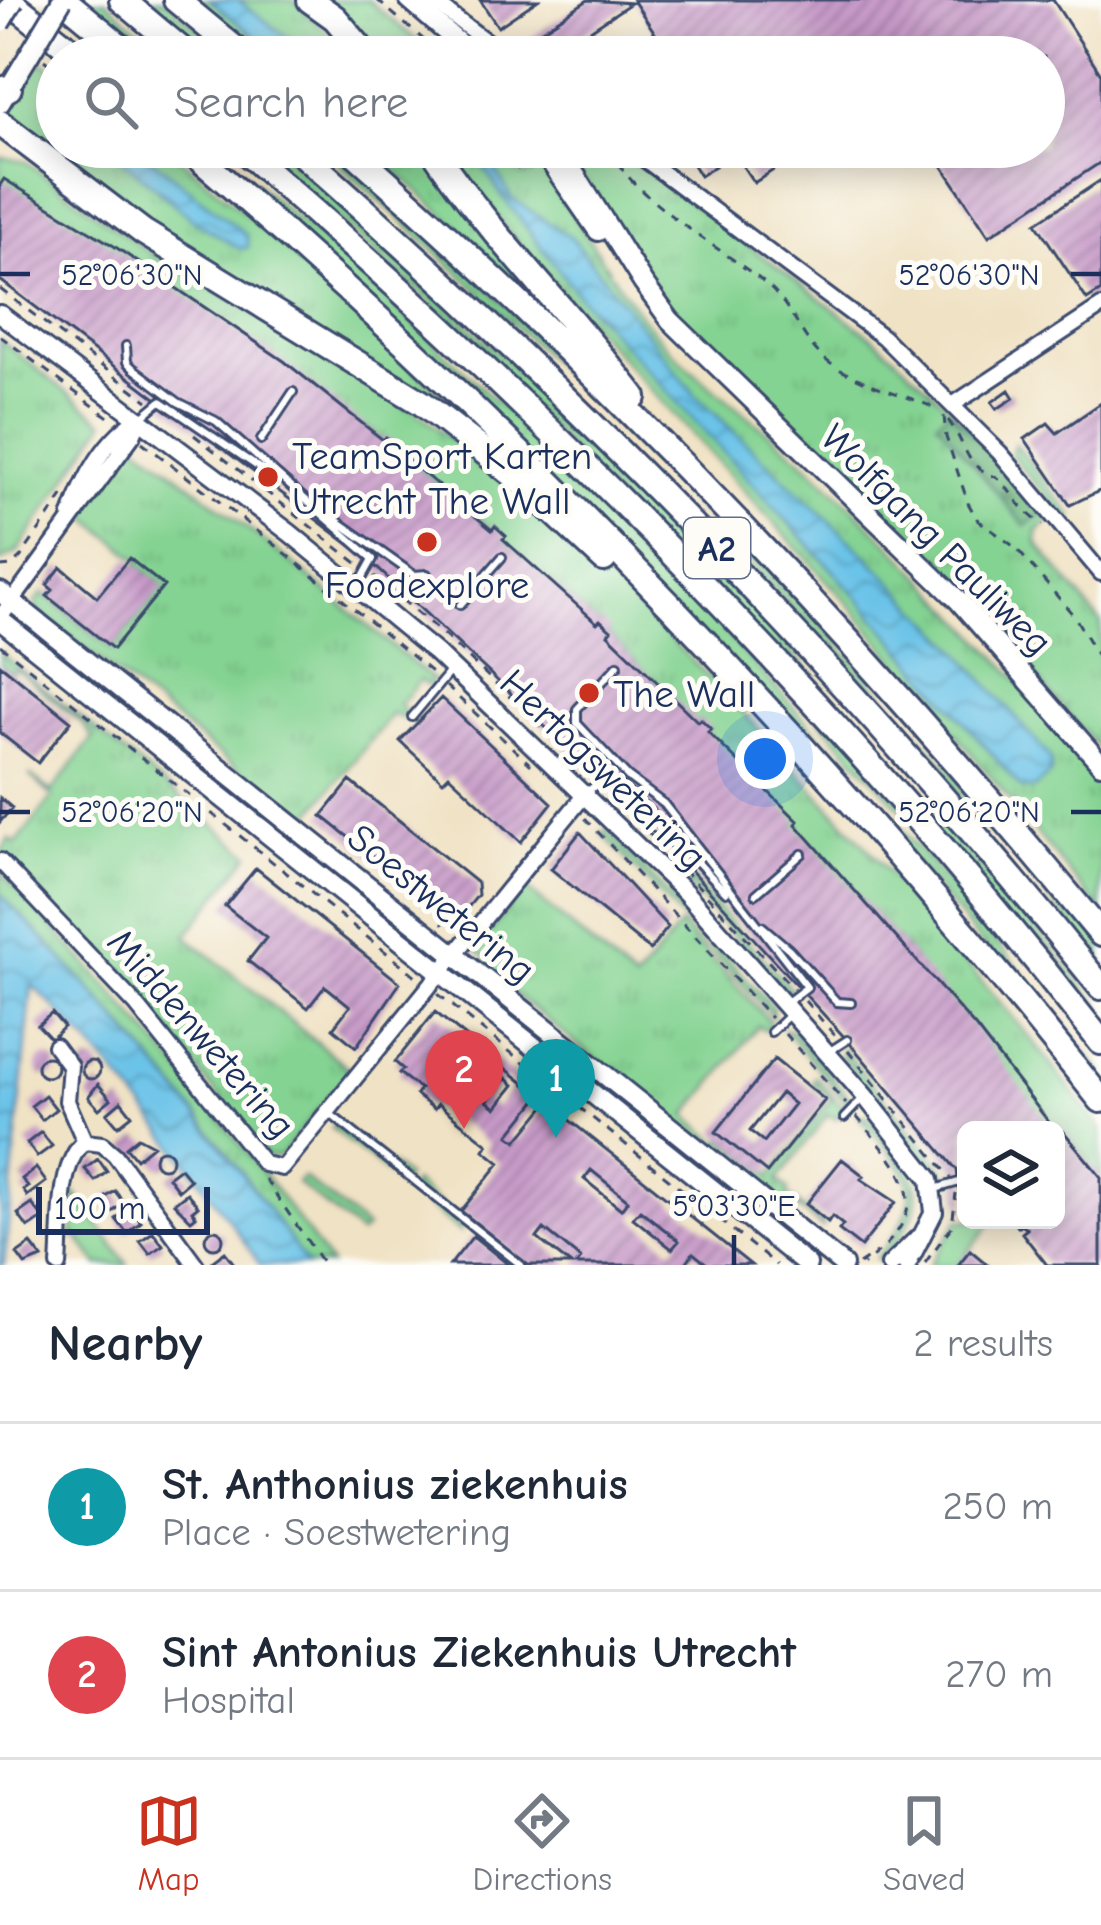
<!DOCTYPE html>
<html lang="en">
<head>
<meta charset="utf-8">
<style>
  body { margin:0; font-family:"Comic Neue",sans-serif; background:#f6f6f7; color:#1f2937 }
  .controls { position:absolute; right:36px; bottom:36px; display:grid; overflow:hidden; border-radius:18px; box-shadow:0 6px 30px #0003 }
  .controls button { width:108px; height:108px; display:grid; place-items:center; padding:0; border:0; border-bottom:3px solid #e0e1e3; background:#fff; color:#1f2937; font:60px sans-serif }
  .scale { position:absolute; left:36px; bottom:30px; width:174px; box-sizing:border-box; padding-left:12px; border:6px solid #1b2f5e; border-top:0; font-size:33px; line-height:42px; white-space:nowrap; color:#1b2f5e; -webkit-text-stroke:9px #fdfcf7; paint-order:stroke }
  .you { position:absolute; left:765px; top:759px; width:42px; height:42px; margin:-30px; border:9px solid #fff; border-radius:50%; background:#1a73e8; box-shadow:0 0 0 18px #1a73e833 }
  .badge { display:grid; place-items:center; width:78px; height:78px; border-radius:50%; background:#c8321e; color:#fff; font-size:39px; font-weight:700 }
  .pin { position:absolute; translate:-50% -99px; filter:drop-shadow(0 3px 6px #0008) }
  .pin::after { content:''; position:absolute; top:63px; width:42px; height:36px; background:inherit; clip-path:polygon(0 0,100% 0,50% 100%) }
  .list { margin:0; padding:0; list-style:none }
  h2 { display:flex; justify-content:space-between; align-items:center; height:156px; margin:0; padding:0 48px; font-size:51px }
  h2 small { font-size:39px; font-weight:400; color:#747a83 }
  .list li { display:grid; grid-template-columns:78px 1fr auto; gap:36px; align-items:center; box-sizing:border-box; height:168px; padding:0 48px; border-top:3px solid #e0e1e3 }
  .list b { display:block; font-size:45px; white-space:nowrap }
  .list p { margin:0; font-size:39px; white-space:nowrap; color:#747a83 }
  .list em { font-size:39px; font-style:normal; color:#747a83 }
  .icon { flex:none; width:66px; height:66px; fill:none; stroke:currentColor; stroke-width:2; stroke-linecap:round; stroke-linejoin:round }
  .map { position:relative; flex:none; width:1101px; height:1265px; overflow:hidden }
  .search { position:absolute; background:#fff; box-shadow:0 6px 30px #0003; left:36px; right:36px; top:36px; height:132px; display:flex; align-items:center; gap:30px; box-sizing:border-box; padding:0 42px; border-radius:66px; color:#747a83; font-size:45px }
  .sheet { height:492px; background:#fff }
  nav { display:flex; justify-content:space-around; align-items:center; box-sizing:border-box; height:168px; border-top:3px solid #e0e1e3; background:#fff; font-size:33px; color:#747a83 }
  nav a { display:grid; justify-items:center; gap:6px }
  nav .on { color:#c8321e }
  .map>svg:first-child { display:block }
  .grass { fill:url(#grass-tufts); stroke:#508178; stroke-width:3 }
  .forest { fill:url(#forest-firs); stroke:#43726d; stroke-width:3 }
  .water { fill:url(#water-waves); stroke:#4279a3; stroke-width:3 }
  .building { fill:url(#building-hatch); fill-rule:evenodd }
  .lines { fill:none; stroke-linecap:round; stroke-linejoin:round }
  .service-casing { stroke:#3b4a6d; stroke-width:12 }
  .minor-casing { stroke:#3b4a6d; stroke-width:20 }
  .tertiary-casing { stroke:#3b4a6d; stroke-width:22 }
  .secondary-casing { stroke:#3b4a6d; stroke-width:24 }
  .motorway-casing { stroke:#3b4a6d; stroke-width:30 }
  .path { stroke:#3b4a6d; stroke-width:3; stroke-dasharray:9 9; stroke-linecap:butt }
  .service { stroke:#fff; stroke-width:6 }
  .minor { stroke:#fff; stroke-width:14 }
  .tertiary { stroke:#fff; stroke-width:16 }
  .secondary { stroke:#fff; stroke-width:18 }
  .motorway { stroke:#fff; stroke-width:24 }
  .secondary-bridge-casing { stroke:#3b4a6d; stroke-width:24; stroke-linecap:butt }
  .secondary-bridge { stroke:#fff; stroke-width:18 }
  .ticks { fill:none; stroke:#1b2f5e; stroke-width:4.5 }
  .poi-dot { fill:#c8321e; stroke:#fdfcf7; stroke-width:4.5 }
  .labels { text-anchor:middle; stroke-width:10; stroke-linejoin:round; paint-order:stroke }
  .shield { fill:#fdfcf7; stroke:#5f6c8c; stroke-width:3 }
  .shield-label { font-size:36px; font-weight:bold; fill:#1b2f5e }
  .poi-label { font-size:39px; fill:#1b2f5e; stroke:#fdfcf7; text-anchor:start }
  .street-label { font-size:39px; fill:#1b2f5e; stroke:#fdfcf7 }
  .ticks-label { font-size:30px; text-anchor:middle; fill:#1b2f5e; stroke:#fdfcf7; stroke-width:10; stroke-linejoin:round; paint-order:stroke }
</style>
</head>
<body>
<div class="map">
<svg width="1101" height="1265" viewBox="0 0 1101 1265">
  <defs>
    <pattern id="grass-tufts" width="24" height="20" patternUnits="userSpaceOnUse" patternTransform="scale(3)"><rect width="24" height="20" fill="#84d392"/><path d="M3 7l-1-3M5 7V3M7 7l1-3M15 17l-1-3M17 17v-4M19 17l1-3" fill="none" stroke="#71b580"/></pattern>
    <pattern id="forest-firs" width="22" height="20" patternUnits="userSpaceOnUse" patternTransform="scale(3)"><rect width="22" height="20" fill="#6bb57c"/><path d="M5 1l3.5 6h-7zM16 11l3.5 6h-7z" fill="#579469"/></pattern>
    <pattern id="water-waves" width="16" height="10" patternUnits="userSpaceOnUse" patternTransform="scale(3)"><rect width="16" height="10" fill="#6ac3e8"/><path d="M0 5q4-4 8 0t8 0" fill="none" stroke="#569fbf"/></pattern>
    <pattern id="building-hatch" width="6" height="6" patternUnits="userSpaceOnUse" patternTransform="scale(3)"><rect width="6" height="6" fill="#c79ac8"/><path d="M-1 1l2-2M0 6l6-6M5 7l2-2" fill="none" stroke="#a17ea6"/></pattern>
  </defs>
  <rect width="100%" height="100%" fill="#fdfcf7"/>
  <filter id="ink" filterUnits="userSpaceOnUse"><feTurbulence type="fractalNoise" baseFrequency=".00833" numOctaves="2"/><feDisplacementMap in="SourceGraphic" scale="24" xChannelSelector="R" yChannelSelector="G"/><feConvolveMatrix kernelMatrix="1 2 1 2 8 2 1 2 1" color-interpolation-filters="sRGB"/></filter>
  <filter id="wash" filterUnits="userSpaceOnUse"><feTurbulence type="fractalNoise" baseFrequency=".004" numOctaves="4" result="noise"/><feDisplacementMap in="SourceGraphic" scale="48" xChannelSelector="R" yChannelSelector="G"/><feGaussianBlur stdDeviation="2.7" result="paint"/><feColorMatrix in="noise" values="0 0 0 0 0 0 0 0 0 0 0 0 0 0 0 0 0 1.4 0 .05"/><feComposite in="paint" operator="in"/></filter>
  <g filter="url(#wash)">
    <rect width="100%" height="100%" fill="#f0e2c4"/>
    <path class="grass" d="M83 0H105L170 57H152Z
      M146 0H165L232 57H215Z
      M196 0H293L354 57H264Z
      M328 0H368L437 57H380Z
      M42 61 57 73V147H168L277 241 497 447 187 252 4 115Z
      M200 147H213C540 422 837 735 1101 1071V1088L889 832Z
      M257 147H274L349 212 577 427 759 614 1050 945 1101 1008V1026L458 327Z
      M319 147H336L390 193 746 539 1101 941V960C859 670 604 395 319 147Z
      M369 147H420L586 352 459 228Z
      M444 147H500L511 169 524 176 547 166 557 182 555 189C592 240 623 299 666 345 713 394 770 429 819 475 915 565 1002 661 1089 760L1101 776V912L856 612 593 327 510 233Z
      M578 147H615L879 342 968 424 1051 519 1037 531V543L1101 623V752L972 604 873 503 684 332 567 154Z
      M0 157 27 162 143 248 398 397 495 473 584 554 727 695 867 847 1032 1040 1101 1129V1178L1065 1133 1059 1136 904 947 746 772 597 623 461 503 368 428 0 253Z
      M0 340 105 422 17 553 0 562Z
      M1015 444 1073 517 1065 518 1011 455Z
      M133 445 141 446 286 558 433 680 428 686 420 680 399 705 406 712 400 718 393 713 304 822 37 610 35 603 43 593 112 649 163 586 138 565 140 561 84 515Z
      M0 653 250 854 186 936 351 1070 279 1157H267L137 995 0 854 9 839 16 844 53 797 29 775 52 792 93 738 82 723 16 669 11 673 0 664Z
      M607 829 773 1007V1017L602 833Z
      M0 872C120 994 231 1124 330 1265H305C219 1130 113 1008 0 894Z
      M689 877 794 992 784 991 688 886Z
      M525 887 635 982 680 925 770 1022 765 1030 758 1026 687 1115 719 1143 724 1139 771 1176 831 1099 812 1082 816 1077 844 1109 836 1119 828 1114 778 1180 789 1190 787 1195 824 1226 822 1228 795 1206 792 1209 764 1194 483 969 489 960 476 950Z
      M784 1029 793 1030 848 1096 847 1103Z
      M843 1049 939 1163 949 1180 941 1178 841 1057Z
      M859 1116H868C923 1185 938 1188 882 1263L876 1258C935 1189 910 1177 859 1116Z
      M336 1122 406 1177 401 1184 331 1128Z
      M303 1177 366 1228 360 1234 297 1183Z
      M413 1183 461 1221 460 1232 408 1190Z
      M75 1193 128 1265H98L76 1235 72 1237Z
      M959 1220 993 1221 958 1265H929Z"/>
    <path class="forest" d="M949 410 1018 482 1042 514 1025 526 937 421Z"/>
    <path class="water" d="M210 0H238L313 57H279Z
      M108 147H137L247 236 248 247 240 249 192 219Z
      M472 147H483L511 198 573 239 696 396 866 555 953 644 1051 759 1050 774 1033 789 1020 787 864 604 578 295 500 193Z
      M0 894C113 1008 217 1132 307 1265H260C193 1166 118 1068 32 985L4 1265H0Z"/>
    <g id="blocks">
      <path class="building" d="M480 0H538L498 27Z
        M588 0 631 3 575 40 579 47 571 52 567 45 553 57H545L531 37Z
        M633 0H1053L1101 74V162L989 236 930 147H1044V57H671Z
        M703 147 715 166 700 176 688 157Z
        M730 147H808L754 183Z
        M4 179 114 246 284 361 383 440 386 437 397 446 394 449 492 530 495 526 506 536 503 539 597 623 600 620 611 630 608 634 698 722 701 719 711 729 708 732 798 821 796 824 976 1028 1055 1130H966V1204H961L957 1170 847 1040 675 853 500 683 362 554 0 280V185Z
        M1101 180V291L1087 300 1036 223Z
        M1009 390 1014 398 997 409 992 402Z
        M1101 403V490L1070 505 1025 439 1048 423 1057 433Z
        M129 558 164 586 113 649 47 596 53 590 47 585 61 567 97 597Z
        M0 664 71 721 38 763 0 733Z
        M441 698 552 803 521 842 449 775 443 781 400 741Z
        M350 781 477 883 478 895 460 917H448L322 816Z
        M0 798 12 808 0 822Z
        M580 832 668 927 650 950 551 869Z
        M256 868 400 983 356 1047 333 1028 350 1006 329 989 325 986 308 1008 248 961 266 938 225 906Z
        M435 1012 481 1049 476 1056 484 1062 490 1056 540 1096 509 1135 517 1141 548 1103 751 1265H708L693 1253 687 1262 691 1265H576L581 1259 544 1229 537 1238 571 1265H528L461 1211 500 1163 484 1150 488 1144 438 1104 434 1109 416 1095 420 1089 399 1073 403 1069 395 1062ZM469 1064 477 1071 464 1087 456 1080ZM506 1078 514 1085 496 1108 487 1101ZM591 1170 628 1200 621 1209 584 1179ZM640 1210 679 1241 672 1249 633 1218Z
        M52 1013 64 1027 51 1039 38 1025Z
        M37 1067a10 10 0 1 1 20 0a10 10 0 1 1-20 0Z
        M774 1059 825 1100 767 1173 716 1132ZM781 1093 794 1104 764 1142 750 1131Z
        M82 1070a9 9 0 1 1 18 0a9 9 0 1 1-18 0Z
        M98 1084 111 1099 99 1109 88 1097Z
        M45 1095 56 1109 42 1120 31 1106Z
        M121 1101 132 1115 118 1126 107 1113Z
        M41 1132 52 1146 37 1157 27 1143Z
        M1064 1132 1101 1177V1265H1047L1022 1233 1027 1229 1021 1224 1017 1227 1012 1220H1056V1142Z
        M138 1137 153 1145 136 1159 126 1147Z
        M154 1159a9 9 0 1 1 18 0a9 9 0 1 1-18 0Z
        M98 1159 107 1172 95 1181 85 1169Z
        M842 1159 864 1176 861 1179 896 1202 861 1247 839 1230 843 1225 832 1216 828 1222 806 1204Z
        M36 1168 46 1182 27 1196 23 1190 28 1187 22 1179Z
        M180 1168 190 1180 178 1190 168 1177Z
        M115 1191 124 1203 111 1213 102 1200Z
        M187 1193 198 1206 192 1211 196 1216 191 1220 174 1203Z
        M32 1204 43 1218 28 1228 18 1214Z
        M130 1208 141 1222 127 1233 116 1219Z
        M205 1239a9 9 0 1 1 18 0a9 9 0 1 1-18 0Z
        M153 1232 163 1245 150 1254 140 1241Z
        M473 1236 509 1265H450Z
        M31 1244 42 1258 25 1265 17 1254Z
        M970 1250 988 1265H958Z
        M225 1252 235 1265H216L213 1261Z"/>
    </g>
  </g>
  <g filter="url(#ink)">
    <use href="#blocks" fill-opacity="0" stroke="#3b4a6d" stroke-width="3"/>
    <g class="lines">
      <defs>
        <path id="service" d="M126 346 127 362 133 368 178 402 216 421 373 559 358 586
          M143 416 161 401 274 478
          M261 440 293 392
          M325 512 414 575 427 574
          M460 605 502 557
          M618 665 577 709V723L628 777 664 804 807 987 786 1003
          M412 717 452 669
          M588 791 608 776 644 806 726 892
          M756 894 802 854
          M762 926 789 949 837 1002 851 1003
          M771 1032 790 1014
          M830 1051 847 1040
          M329 1113 521 1265
          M844 1118 862 1099
          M935 1189 966 1180"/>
        <path id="minor" d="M431 0 507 57
          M628 147 883 337 1000 453 1101 573
          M954 404 1101 307
          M71 515C83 480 106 436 140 418
          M0 618 133 435 140 418
          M0 861 137 1006 264 1164 282 1168 586 793
          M55 1046 70 1066 67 1101 85 1142
          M59 1265C62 1232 57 1162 85 1142L102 1144 115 1155 196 1265"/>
        <path id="tertiary" d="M0 314 290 533 436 653 685 892 864 1095 930 1179 934 1212 907 1265
          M890 1265 917 1239"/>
        <path id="secondary" d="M409 0 475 57
          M0 103 29 55
          M540 147 598 231
          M558 147 643 283 670 320 959 601 1101 764
          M0 592 843 1265
          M0 620 807 1265"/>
        <path id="motorway" d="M8 0 80 57
          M64 0 133 57
          M122 0 190 57
          M176 0 245 57
          M310 0 335 18 368 57
          M0 90 9 88
          M0 123 143 232 422 403 514 475 604 559
          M186 147C522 435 826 753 1101 1100
          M240 147C552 417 847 716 1101 1042
          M294 147C587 405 857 683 1101 987
          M348 147C622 388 870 652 1101 934
          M431 147C491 237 569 311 634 397"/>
      </defs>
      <use href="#service" class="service-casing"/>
      <use href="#minor" class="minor-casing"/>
      <use href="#tertiary" class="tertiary-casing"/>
      <use href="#secondary" class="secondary-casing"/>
      <use href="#motorway" class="motorway-casing"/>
      <path class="path" d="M377 0 444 57
        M44 60 57 70
        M504 147 519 170 537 167
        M610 147C629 200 726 249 769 287 795 310 804 347 834 366 866 386 904 394 937 409
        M0 289 148 401
        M0 336 115 422
        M944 416 946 437 968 503 977 519 1016 548 1075 617 1101 663
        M948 420C959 434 963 449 972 462 981 473 995 474 1003 483 1017 501 1024 512 1043 525
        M194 435 361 566
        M142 442 278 547 435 675
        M0 567 11 566 20 558 66 492
        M374 576 445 636 593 775
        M0 645 421 980
        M446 686 531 765
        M609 790 794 989
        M585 818 771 1018
        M442 923 468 918
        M438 994 776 1265
        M805 1001 838 1039
        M785 1034 846 1104
        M848 1051 951 1178
        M856 1116C904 1174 941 1205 863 1265
        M265 1179 324 1265
        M925 1263 952 1226 956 1193
        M859 1264 876 1253"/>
      <use href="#service" class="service"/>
      <use href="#minor" class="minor"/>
      <use href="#tertiary" class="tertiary"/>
      <use href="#secondary" class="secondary"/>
      <use href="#motorway" class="motorway"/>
      <defs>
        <path id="secondary-bridge" d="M0 23 14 0
          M29 55 62 0"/>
      </defs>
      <use href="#secondary-bridge" class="secondary-bridge-casing"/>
      <use href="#secondary-bridge" class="secondary-bridge"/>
    </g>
  </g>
  <path class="ticks" d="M0 274H30M1071 274H1101M0 812H30M1071 812H1101M734 1235V1265"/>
  <g class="poi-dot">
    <circle cx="268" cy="477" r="12"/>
    <circle cx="427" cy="542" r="12"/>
    <circle cx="589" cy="693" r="12"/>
  </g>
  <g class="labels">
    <rect class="shield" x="684" y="518" width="66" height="60" rx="9"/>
    <g class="shield-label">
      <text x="717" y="561">A2</text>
    </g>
    <g class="poi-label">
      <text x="292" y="469">TeamSport Karten<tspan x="292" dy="45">Utrecht The Wall</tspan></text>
      <text x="427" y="598" text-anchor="middle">Foodexplore</text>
      <text x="613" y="707">The Wall</text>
    </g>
    <g class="street-label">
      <text transform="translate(937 539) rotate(45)" y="14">Wolfgang Pauliweg</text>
      <text transform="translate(604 769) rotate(44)" y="14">Hertogswetering</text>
      <text transform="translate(442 903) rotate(39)" y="14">Soestwetering</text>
      <text transform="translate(202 1033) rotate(49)" y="14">Middenwetering</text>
    </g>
  </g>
  <g class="ticks-label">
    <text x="132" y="285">52°06'30"N</text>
    <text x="969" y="285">52°06'30"N</text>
    <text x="132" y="822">52°06'20"N</text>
    <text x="969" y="822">52°06'20"N</text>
    <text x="734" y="1216">5°03'30"E</text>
  </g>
</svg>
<div class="controls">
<button><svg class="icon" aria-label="layers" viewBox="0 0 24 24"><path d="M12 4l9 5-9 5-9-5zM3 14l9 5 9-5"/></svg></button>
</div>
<div class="scale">100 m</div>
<div class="you"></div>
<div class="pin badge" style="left:556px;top:1138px;background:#0f9aa8">1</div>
<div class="pin badge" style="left:464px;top:1129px;background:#e0444e">2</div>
<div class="search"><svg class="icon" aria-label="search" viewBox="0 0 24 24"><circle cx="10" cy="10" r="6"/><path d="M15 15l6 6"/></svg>Search here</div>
</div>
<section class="sheet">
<h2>Nearby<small>2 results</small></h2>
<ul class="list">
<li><span class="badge" style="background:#0f9aa8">1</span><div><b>St. Anthonius ziekenhuis</b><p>Place · Soestwetering</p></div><em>250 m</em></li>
<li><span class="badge" style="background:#e0444e">2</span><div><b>Sint Antonius Ziekenhuis Utrecht</b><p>Hospital</p></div><em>270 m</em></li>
</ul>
</section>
<nav>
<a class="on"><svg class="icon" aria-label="map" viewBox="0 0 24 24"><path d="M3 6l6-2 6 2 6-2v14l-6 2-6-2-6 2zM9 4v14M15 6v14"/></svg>Map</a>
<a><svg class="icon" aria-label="directions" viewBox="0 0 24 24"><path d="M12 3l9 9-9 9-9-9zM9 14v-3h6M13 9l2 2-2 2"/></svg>Directions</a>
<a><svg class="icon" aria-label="saved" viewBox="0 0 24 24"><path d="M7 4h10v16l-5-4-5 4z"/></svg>Saved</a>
</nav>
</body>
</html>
